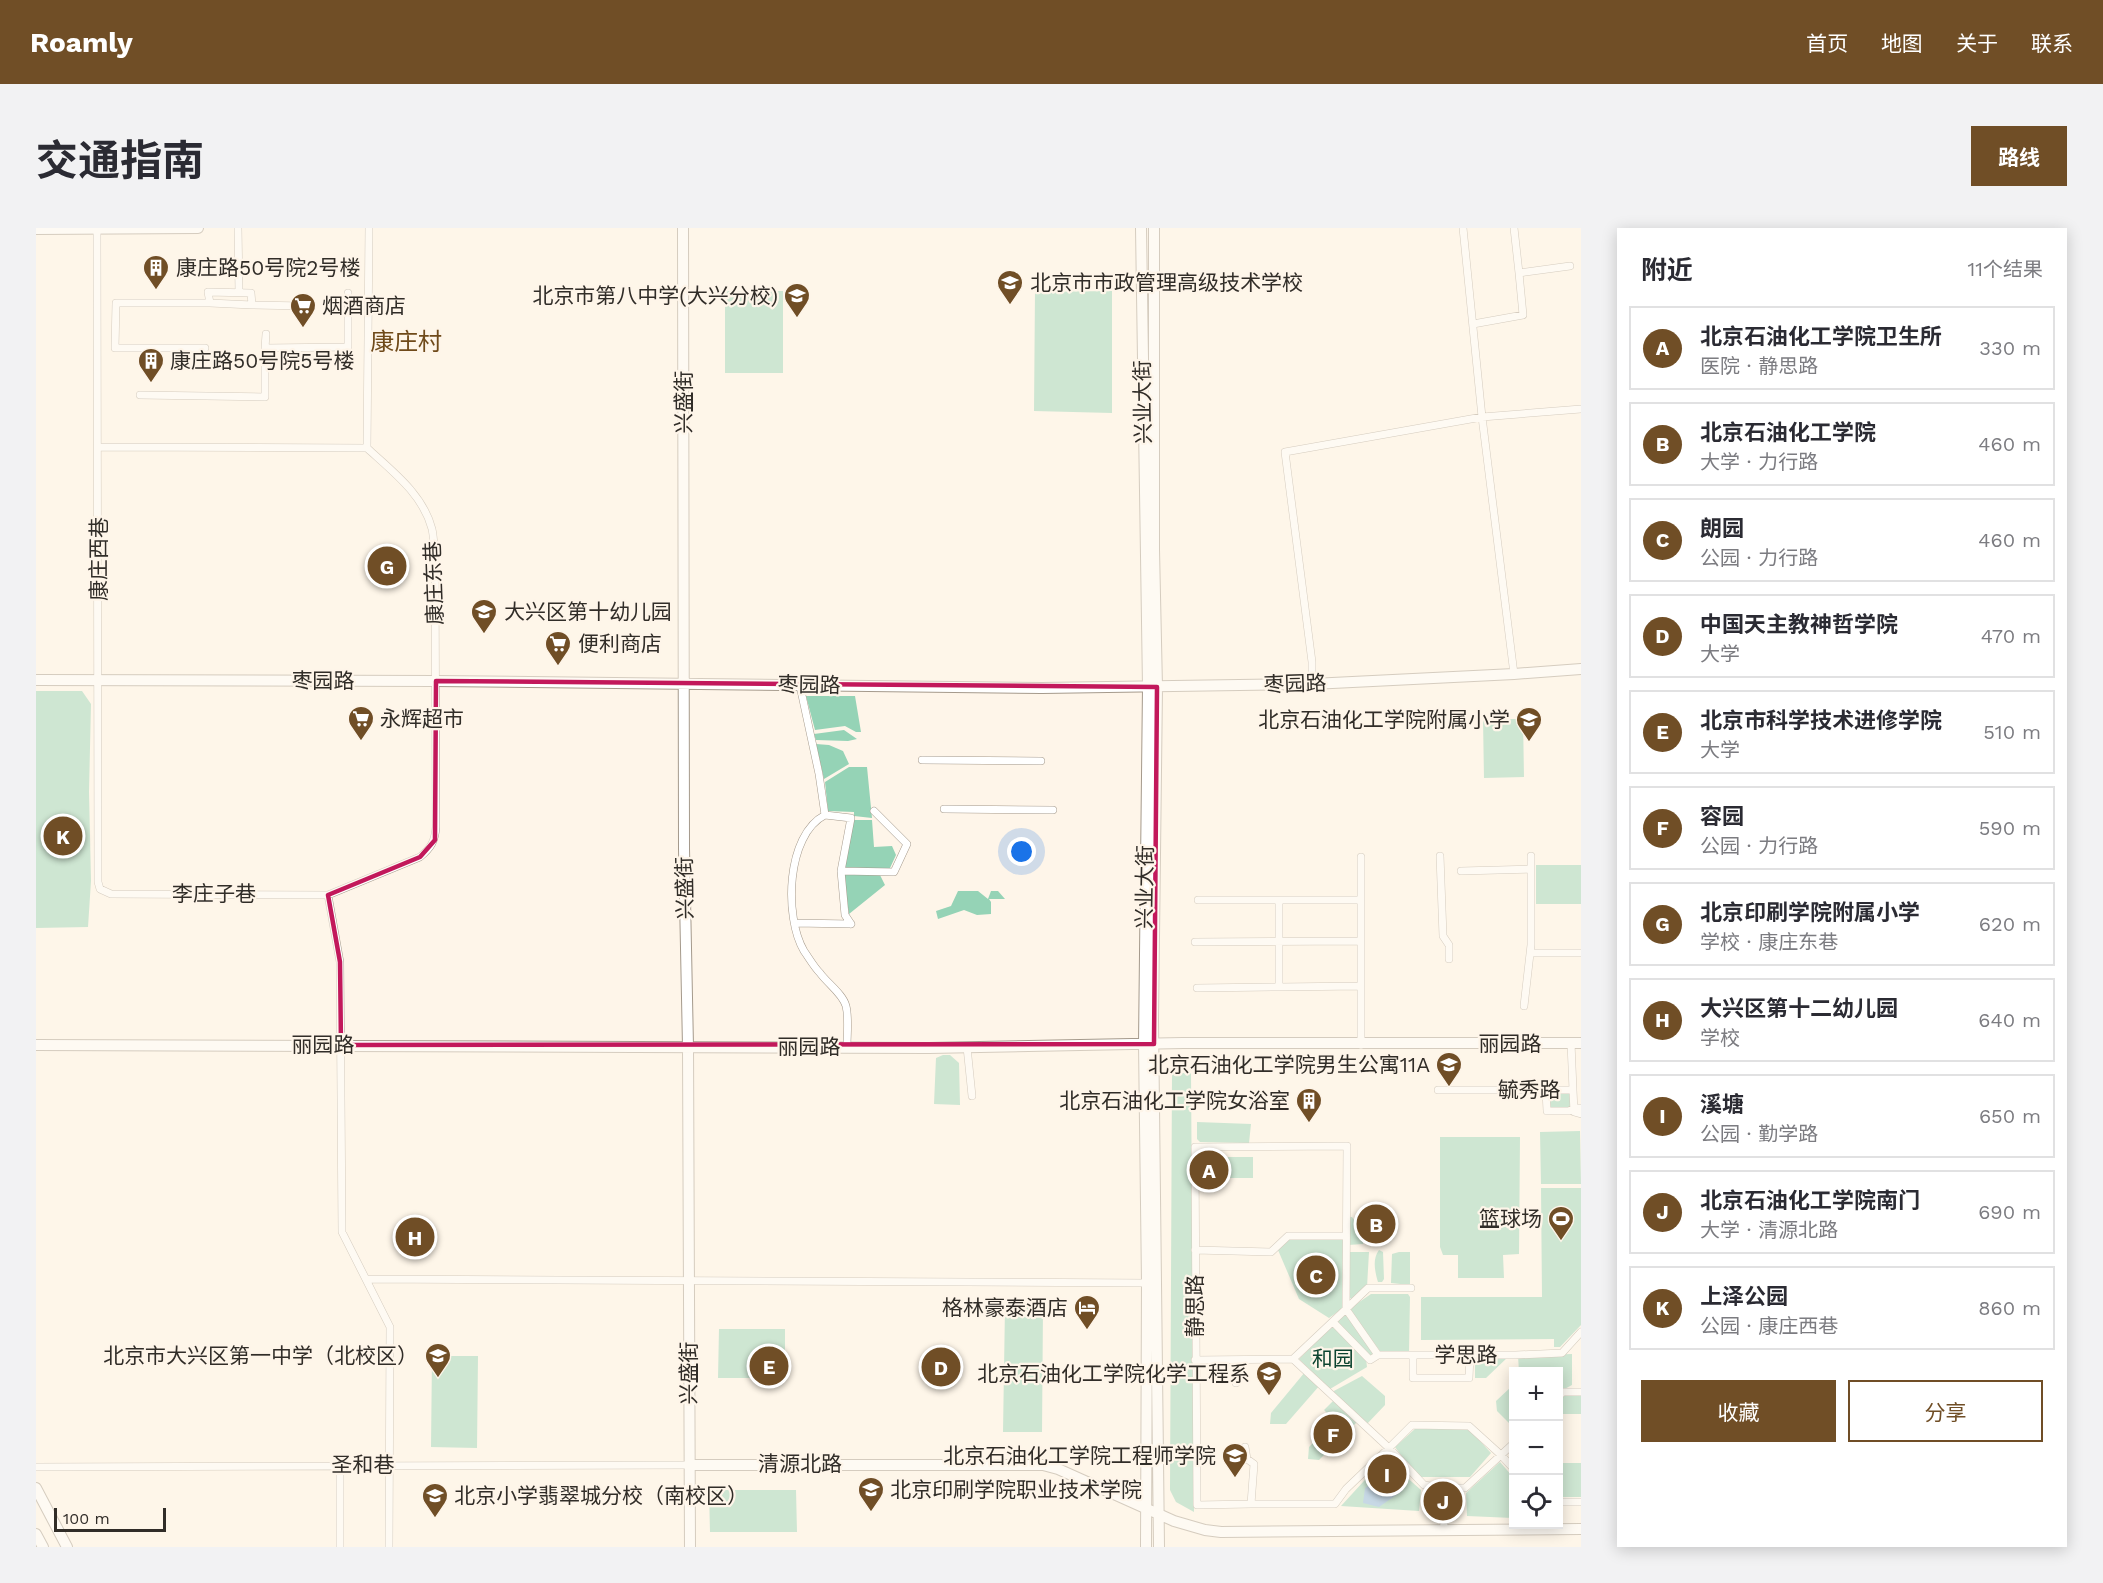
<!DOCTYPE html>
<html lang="zh">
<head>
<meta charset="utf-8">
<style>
  body { margin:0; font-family:"Work Sans","Noto Sans SC",sans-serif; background:#f2f2f3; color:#2b2b33 }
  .controls { position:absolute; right:18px; bottom:18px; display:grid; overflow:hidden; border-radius:0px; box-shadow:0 3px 15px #0003 }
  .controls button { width:54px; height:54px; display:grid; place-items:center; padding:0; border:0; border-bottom:2px solid #e1e1e2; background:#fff; color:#2b2b33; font:30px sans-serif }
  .scale { position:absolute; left:18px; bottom:15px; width:112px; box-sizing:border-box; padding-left:6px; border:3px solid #312d28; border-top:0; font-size:16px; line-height:21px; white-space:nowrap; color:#312d28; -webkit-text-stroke:4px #fef5e9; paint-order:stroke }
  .you { position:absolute; left:986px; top:624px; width:21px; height:21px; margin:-15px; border:4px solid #fff; border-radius:50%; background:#1a73e8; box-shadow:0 0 0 9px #1a73e833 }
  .badge { display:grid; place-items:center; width:39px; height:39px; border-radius:50%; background:#704e26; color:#fff; font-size:20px; font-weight:700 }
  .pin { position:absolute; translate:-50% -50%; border:3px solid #fff; box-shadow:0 2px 6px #0006 }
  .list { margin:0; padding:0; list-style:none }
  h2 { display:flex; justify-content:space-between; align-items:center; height:78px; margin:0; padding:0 24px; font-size:26px }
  h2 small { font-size:20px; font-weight:400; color:#7c7c81 }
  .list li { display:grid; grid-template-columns:39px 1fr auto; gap:18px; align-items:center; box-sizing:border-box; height:84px; margin:0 12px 12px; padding:0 12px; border:2px solid #e1e1e2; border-radius:0px }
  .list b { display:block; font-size:22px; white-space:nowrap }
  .list p { margin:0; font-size:20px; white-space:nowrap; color:#7c7c81 }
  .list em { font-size:20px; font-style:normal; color:#7c7c81 }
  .actions { display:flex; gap:12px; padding:18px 24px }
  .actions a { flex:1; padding:14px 0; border:2px solid #704e26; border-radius:0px; text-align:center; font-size:21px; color:#704e26 }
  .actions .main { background:#704e26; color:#fff }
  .icon { flex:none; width:33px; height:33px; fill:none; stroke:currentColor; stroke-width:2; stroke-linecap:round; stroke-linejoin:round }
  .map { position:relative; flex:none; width:1545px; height:1319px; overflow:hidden; border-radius:0px }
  header { display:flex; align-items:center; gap:36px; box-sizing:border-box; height:84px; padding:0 30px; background:#704e26; color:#fff }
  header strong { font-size:28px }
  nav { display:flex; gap:33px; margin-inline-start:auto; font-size:21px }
  .intro { display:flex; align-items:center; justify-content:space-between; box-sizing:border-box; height:144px; padding:0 36px }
  h1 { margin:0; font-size:42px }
  .button { padding:15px 27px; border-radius:0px; background:#704e26; color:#fff; font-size:21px; font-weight:700 }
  main { display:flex; gap:36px; padding:0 36px }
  aside { flex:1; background:#fff; border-radius:0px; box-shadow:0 3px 15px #0003 }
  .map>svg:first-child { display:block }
  .green { fill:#95d3b6 }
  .water { fill:#86b4e0 }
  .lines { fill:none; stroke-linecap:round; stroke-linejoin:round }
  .street-casing { stroke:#a59a8c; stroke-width:8 }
  .secondary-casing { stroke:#a59a8c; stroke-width:12 }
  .street { stroke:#fff; stroke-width:7 }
  .secondary { stroke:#fff; stroke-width:10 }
  .marked { fill:none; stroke:#c2185b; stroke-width:4.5; stroke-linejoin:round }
  .labels { text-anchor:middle; stroke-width:4.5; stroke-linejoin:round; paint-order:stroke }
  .poi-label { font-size:21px; fill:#312d28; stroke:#fef5e9; text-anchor:start }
  .street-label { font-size:21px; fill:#312d28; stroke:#fef5e9 }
  .park-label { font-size:21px; fill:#0d4430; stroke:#fef5e9 }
  .quarter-label { font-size:24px; fill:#6f4a1a; stroke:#fef5e9 }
</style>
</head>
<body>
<header>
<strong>Roamly</strong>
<nav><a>首页</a><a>地图</a><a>关于</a><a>联系</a></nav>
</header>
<div class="intro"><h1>交通指南</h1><a class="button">路线</a></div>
<main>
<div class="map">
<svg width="1545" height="1319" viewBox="0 0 1545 1319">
  <rect width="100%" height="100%" fill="#fef5e9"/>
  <path class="green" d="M689 63H747V145H689Z
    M1076 63V185L998 183 999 64Z
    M0 463H46L55 476 53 564 55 653 52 699 0 700Z
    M770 468H819L825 504H820L809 498 779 502Z
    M1447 491H1487L1488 549 1448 550Z
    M808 502 821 511 812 513 780 512 778 506Z
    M780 516 793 517 807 523 813 536 788 551Z
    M813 539H831L836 590 818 588V584L792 583 789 554Z
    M817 592H836L838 619 856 618 860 627 854 640H808Z
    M1500 637H1545V676H1500Z
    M807 647H844L849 657 813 686Z
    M922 663H942L952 671 955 663H962L969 671H953L955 674V686L941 687 928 682 902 691 900 683 915 678Z
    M907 827H914L923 835 924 877 898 876 900 830Z
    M1136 845H1155L1158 1284 1140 1274 1134 1262Z
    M1514 863 1534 865V878L1532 881H1512Z
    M1161 894 1215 896 1213 915 1164 914 1161 911Z
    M1544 903 1545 956H1505L1504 904Z
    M1404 909H1484L1483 1026 1467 1027 1468 1050H1422V1027H1407L1404 1019Z
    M1187 929H1217V950H1187Z
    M1505 960H1545V1097L1524 1119H1518V1111L1385 1112V1069H1506Z
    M1311 989H1316L1323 999 1324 1004 1328 1006 1327 1016 1312 1017Z
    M1253 1011H1307V1080L1293 1090 1263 1071 1242 1022Z
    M1343 1022 1347 1024 1348 1051 1346 1054H1342C1339 1044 1336 1031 1343 1022Z
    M1312 1024H1333L1331 1059 1317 1071 1313 1070Z
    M1363 1024H1374V1057L1355 1055 1356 1026Z
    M1335 1066H1372L1374 1069 1373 1124 1344 1123 1313 1081Z
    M969 1079H1007L1006 1204H967Z
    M1310 1081 1342 1127 1334 1132 1297 1094Z
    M1296 1098 1330 1131 1331 1139 1294 1161 1263 1131Z
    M683 1101H749V1150H682Z
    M1536 1126V1157L1523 1164 1522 1144 1483 1143 1482 1128Z
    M396 1128H442L441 1220 395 1219Z
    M1472 1129 1450 1150H1439V1130Z
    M1269 1144 1284 1157 1250 1196H1234L1235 1185Z
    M1326 1148 1349 1168V1177L1331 1196 1296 1164Z
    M1476 1158 1477 1199 1461 1183 1460 1173Z
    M1528 1167H1545V1186H1523L1522 1173Z
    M1299 1171 1321 1194 1283 1232 1272 1231 1273 1219 1299 1193 1288 1182Z
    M1380 1200 1433 1201 1455 1225 1434 1249H1381L1359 1219Z
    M1208 1219V1232L1203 1237 1197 1238 1192 1234V1220Z
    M1349 1230 1385 1262 1383 1283 1305 1278Z
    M1464 1234 1477 1249V1290L1431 1288 1430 1265Z
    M1523 1235H1545V1269H1523Z
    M673 1262H760L761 1304H674Z"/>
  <path class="water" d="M1352 1245 1368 1252 1366 1263 1343 1279 1327 1275 1329 1260Z"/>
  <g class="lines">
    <defs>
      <path id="street" d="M61 0 62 654 64 661 75 666 292 667 384 629C395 620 399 613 400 599L399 330C398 321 398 310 396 301 387 266 356 243 331 220L333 0
        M202 0 203 64
        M1427 0 1446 189 1478 446
        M1478 0 1483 45
        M216 77 267 78
        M1437 96 1487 87 1483 45 1534 38
        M169 120H79L80 75H174L172 64 215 65 216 77 174 75
        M229 120 312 119V65
        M104 167 229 169V120L230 106
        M62 219 331 220
        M1276 456V434L1249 224 1446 189 1545 181
        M764 458 783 546 789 587C750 607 748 689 768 723 773 730 778 739 784 745 791 755 807 766 810 778 813 790 811 806 811 819
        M886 532 1005 533
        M908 581 1017 582
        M789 587 815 590 805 643
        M1404 628 1407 708 1413 717V731
        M1425 643 1495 641
        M292 667 304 734 306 1004 354 1099 353 1319
        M1162 672H1325
        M1243 673V759L1325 758
        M759 695 815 696
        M815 696 809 687 805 643 858 644 871 616 838 583
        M1159 714 1325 713
        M1494 725H1545
        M1161 760 1243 759
        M1488 778 1495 717V628
        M1325 817V629
        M931 819 936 868
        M1402 862H1537L1535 815
        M1510 862 1511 883H1533L1538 880H1545
        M1537 862 1538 884 1545 886
        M1159 1022 1235 1024 1252 1008H1310
        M330 1051 1111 1055
        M1297 1094 1334 1132 1342 1127
        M1342 1127H1480L1526 1125 1545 1104
        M1377 1127V1150H1433L1434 1127
        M1159 1132 1257 1131
        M1200 1132V1155
        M1522 1169 1527 1164H1545
        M1376 1197 1433 1198 1465 1227 1429 1260H1407L1388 1257 1353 1220Z
        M1478 1215 1465 1227 1478 1241
        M1209 1219 1211 1231 1218 1236 1215 1276H1299L1310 1261 1353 1220 1257 1131 1310 1081 1342 1127
        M304 1237V1319
        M0 1239 654 1237
        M1407 1260 1408 1302
        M1522 1274H1545
        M1215 1276 1161 1277 1159 919 1311 918 1310 1081 1332 1060H1375"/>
      <path id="secondary" d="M647 0 648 621 652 819 654 1319
        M1105 0 1112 459 1108 816 1111 1055 1110 1319
        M1118 0V322L1121 459 1117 792 1123 1319
        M0 1 162 0
        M0 452 400 453 1006 460 1276 456 1478 446 1545 441
        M0 817 893 820 1147 815H1545
        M654 1237H1007L1022 1241 1138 1293 1169 1302 1185 1304 1545 1301
        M0 1260 31 1319
        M0 1306 7 1319"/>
    </defs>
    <use href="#street" class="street-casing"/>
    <use href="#secondary" class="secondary-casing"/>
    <use href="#street" class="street"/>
    <use href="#secondary" class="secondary"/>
  </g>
  <path d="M0 0H1545V1319H0ZM400 453 1121 459 1118 816 305 817 304 734 292 667 384 629 399 612Z" fill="#fef5e9" fill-opacity=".55" fill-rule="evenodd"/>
  <path class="marked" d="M400 453 1121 459 1118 816 305 817 304 734 292 667 384 629 399 612Z"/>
  <defs>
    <symbol id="building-pin" viewBox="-11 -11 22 30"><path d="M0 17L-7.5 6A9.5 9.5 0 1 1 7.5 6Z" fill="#704e26" stroke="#fef5e9"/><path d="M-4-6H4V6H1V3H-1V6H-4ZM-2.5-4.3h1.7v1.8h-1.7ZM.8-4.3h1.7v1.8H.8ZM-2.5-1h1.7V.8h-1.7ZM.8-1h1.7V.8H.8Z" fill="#fff"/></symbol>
    <symbol id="school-pin" viewBox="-11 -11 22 30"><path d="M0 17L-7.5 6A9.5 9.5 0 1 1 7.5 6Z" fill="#704e26" stroke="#fef5e9"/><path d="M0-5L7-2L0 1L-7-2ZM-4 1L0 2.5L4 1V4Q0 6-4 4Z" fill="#fff"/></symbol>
    <symbol id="supermarket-pin" viewBox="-11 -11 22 30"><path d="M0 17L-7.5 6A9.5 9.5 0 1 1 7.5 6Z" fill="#704e26" stroke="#fef5e9"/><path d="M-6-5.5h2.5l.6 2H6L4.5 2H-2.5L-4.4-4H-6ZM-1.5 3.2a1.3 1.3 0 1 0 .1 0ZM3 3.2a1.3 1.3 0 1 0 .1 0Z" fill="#fff"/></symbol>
    <symbol id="university-pin" viewBox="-11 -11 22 30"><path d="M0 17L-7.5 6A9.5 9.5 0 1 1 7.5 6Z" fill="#704e26" stroke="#fef5e9"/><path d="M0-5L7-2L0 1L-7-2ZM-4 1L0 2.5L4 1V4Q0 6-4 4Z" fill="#fff"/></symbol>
    <symbol id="stadium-pin" viewBox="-11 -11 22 30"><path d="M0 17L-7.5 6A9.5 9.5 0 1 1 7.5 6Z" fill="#704e26" stroke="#fef5e9"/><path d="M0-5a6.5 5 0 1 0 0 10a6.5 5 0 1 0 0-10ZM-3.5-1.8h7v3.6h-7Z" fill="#fff"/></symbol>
    <symbol id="hotel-pin" viewBox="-11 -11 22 30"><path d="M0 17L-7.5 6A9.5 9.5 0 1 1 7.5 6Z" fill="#704e26" stroke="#fef5e9"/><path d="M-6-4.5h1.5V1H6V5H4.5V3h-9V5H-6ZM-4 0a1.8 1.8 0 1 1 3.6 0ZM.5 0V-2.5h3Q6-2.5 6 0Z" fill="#fff"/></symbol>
  </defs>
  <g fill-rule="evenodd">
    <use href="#building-pin" x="105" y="25" width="30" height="40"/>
    <use href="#school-pin" x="959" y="40" width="30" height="40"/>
    <use href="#school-pin" x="746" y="53" width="30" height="40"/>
    <use href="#supermarket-pin" x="252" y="63" width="30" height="40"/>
    <use href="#building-pin" x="100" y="118" width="30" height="40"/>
    <use href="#school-pin" x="433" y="369" width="30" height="40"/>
    <use href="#supermarket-pin" x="507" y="401" width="30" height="40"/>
    <use href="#supermarket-pin" x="310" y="476" width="30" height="40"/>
    <use href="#school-pin" x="1478" y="477" width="30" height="40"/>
    <use href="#university-pin" x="1398" y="822" width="30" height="40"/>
    <use href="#building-pin" x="1258" y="858" width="30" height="40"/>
    <use href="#stadium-pin" x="1510" y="976" width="30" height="40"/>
    <use href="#hotel-pin" x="1036" y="1065" width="30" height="40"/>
    <use href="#school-pin" x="387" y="1113" width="30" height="40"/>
    <use href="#university-pin" x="1218" y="1131" width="30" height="40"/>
    <use href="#university-pin" x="1184" y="1213" width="30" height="40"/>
    <use href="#university-pin" x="820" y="1247" width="30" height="40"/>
    <use href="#school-pin" x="384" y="1253" width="30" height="40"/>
  </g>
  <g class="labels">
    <g class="poi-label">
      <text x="140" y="47">康庄路50号院2号楼</text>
      <text x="994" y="62">北京市市政管理高级技术学校</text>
      <text x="742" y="75" text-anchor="end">北京市第八中学(大兴分校)</text>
      <text x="286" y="85">烟酒商店</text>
      <text x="134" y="140">康庄路50号院5号楼</text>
      <text x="468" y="391">大兴区第十幼儿园</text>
      <text x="542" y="423">便利商店</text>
      <text x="344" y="498">永辉超市</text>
      <text x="1474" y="499" text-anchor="end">北京石油化工学院附属小学</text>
      <text x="1394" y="844" text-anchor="end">北京石油化工学院男生公寓11A</text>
      <text x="1254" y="880" text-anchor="end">北京石油化工学院女浴室</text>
      <text x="1506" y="998" text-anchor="end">篮球场</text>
      <text x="1032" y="1087" text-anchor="end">格林豪泰酒店</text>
      <text x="382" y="1135" text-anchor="end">北京市大兴区第一中学（北校区）</text>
      <text x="1214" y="1153" text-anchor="end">北京石油化工学院化学工程系</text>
      <text x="1180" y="1235" text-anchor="end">北京石油化工学院工程师学院</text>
      <text x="854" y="1269">北京印刷学院职业技术学院</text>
      <text x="418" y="1275">北京小学翡翠城分校（南校区）</text>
    </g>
    <g class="street-label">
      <text transform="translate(648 174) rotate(-90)" y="7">兴盛街</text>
      <text transform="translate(1107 174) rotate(-91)" y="7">兴业大街</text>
      <text transform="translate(63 331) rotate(-90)" y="7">康庄西巷</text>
      <text transform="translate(398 355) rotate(-92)" y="7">康庄东巷</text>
      <text x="287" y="460">枣园路</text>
      <text transform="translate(1259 456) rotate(-2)" y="7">枣园路</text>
      <text transform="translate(773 457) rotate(1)" y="7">枣园路</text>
      <text transform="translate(1109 659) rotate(-89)" y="7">兴业大街</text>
      <text transform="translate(649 660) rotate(-91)" y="7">兴盛街</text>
      <text x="178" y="673">李庄子巷</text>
      <text x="1474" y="823">丽园路</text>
      <text x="287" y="824">丽园路</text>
      <text x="773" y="826">丽园路</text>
      <text x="1493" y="869">毓秀路</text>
      <text transform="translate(1159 1078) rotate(-90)" y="7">静思路</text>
      <text x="1430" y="1134">学思路</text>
      <text transform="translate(653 1145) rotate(-90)" y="7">兴盛街</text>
      <text x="764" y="1243">清源北路</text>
      <text x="327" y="1244">圣和巷</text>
    </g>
    <g class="park-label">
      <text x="1297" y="1138">和园</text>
    </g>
    <g class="quarter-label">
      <text x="370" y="122">康庄村</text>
    </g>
  </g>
</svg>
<div class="controls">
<button>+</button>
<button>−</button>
<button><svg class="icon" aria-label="locate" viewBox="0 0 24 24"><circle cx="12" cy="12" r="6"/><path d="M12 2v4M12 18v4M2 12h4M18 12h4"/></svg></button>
</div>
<div class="scale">100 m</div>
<div class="you"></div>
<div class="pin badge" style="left:1173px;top:942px">A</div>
<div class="pin badge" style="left:1340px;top:996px">B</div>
<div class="pin badge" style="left:1280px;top:1047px">C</div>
<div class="pin badge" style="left:905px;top:1139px">D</div>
<div class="pin badge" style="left:733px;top:1138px">E</div>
<div class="pin badge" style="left:1297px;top:1206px">F</div>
<div class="pin badge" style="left:351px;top:338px">G</div>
<div class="pin badge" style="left:379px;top:1009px">H</div>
<div class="pin badge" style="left:1351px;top:1246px">I</div>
<div class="pin badge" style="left:1407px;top:1273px">J</div>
<div class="pin badge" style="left:27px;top:608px">K</div>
</div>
<aside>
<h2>附近<small>11个结果</small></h2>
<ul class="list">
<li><span class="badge">A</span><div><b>北京石油化工学院卫生所</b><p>医院 · 静思路</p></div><em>330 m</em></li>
<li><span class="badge">B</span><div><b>北京石油化工学院</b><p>大学 · 力行路</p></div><em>460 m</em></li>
<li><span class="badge">C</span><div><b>朗园</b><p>公园 · 力行路</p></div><em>460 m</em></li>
<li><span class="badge">D</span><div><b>中国天主教神哲学院</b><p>大学</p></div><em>470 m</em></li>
<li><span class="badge">E</span><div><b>北京市科学技术进修学院</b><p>大学</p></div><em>510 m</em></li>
<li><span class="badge">F</span><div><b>容园</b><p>公园 · 力行路</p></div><em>590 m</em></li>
<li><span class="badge">G</span><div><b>北京印刷学院附属小学</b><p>学校 · 康庄东巷</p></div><em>620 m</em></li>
<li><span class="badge">H</span><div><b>大兴区第十二幼儿园</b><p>学校</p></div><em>640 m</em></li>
<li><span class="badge">I</span><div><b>溪塘</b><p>公园 · 勤学路</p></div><em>650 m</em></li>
<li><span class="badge">J</span><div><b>北京石油化工学院南门</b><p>大学 · 清源北路</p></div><em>690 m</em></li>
<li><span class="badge">K</span><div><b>上泽公园</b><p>公园 · 康庄西巷</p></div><em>860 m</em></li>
</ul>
<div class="actions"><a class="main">收藏</a><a>分享</a></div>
</aside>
</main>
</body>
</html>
